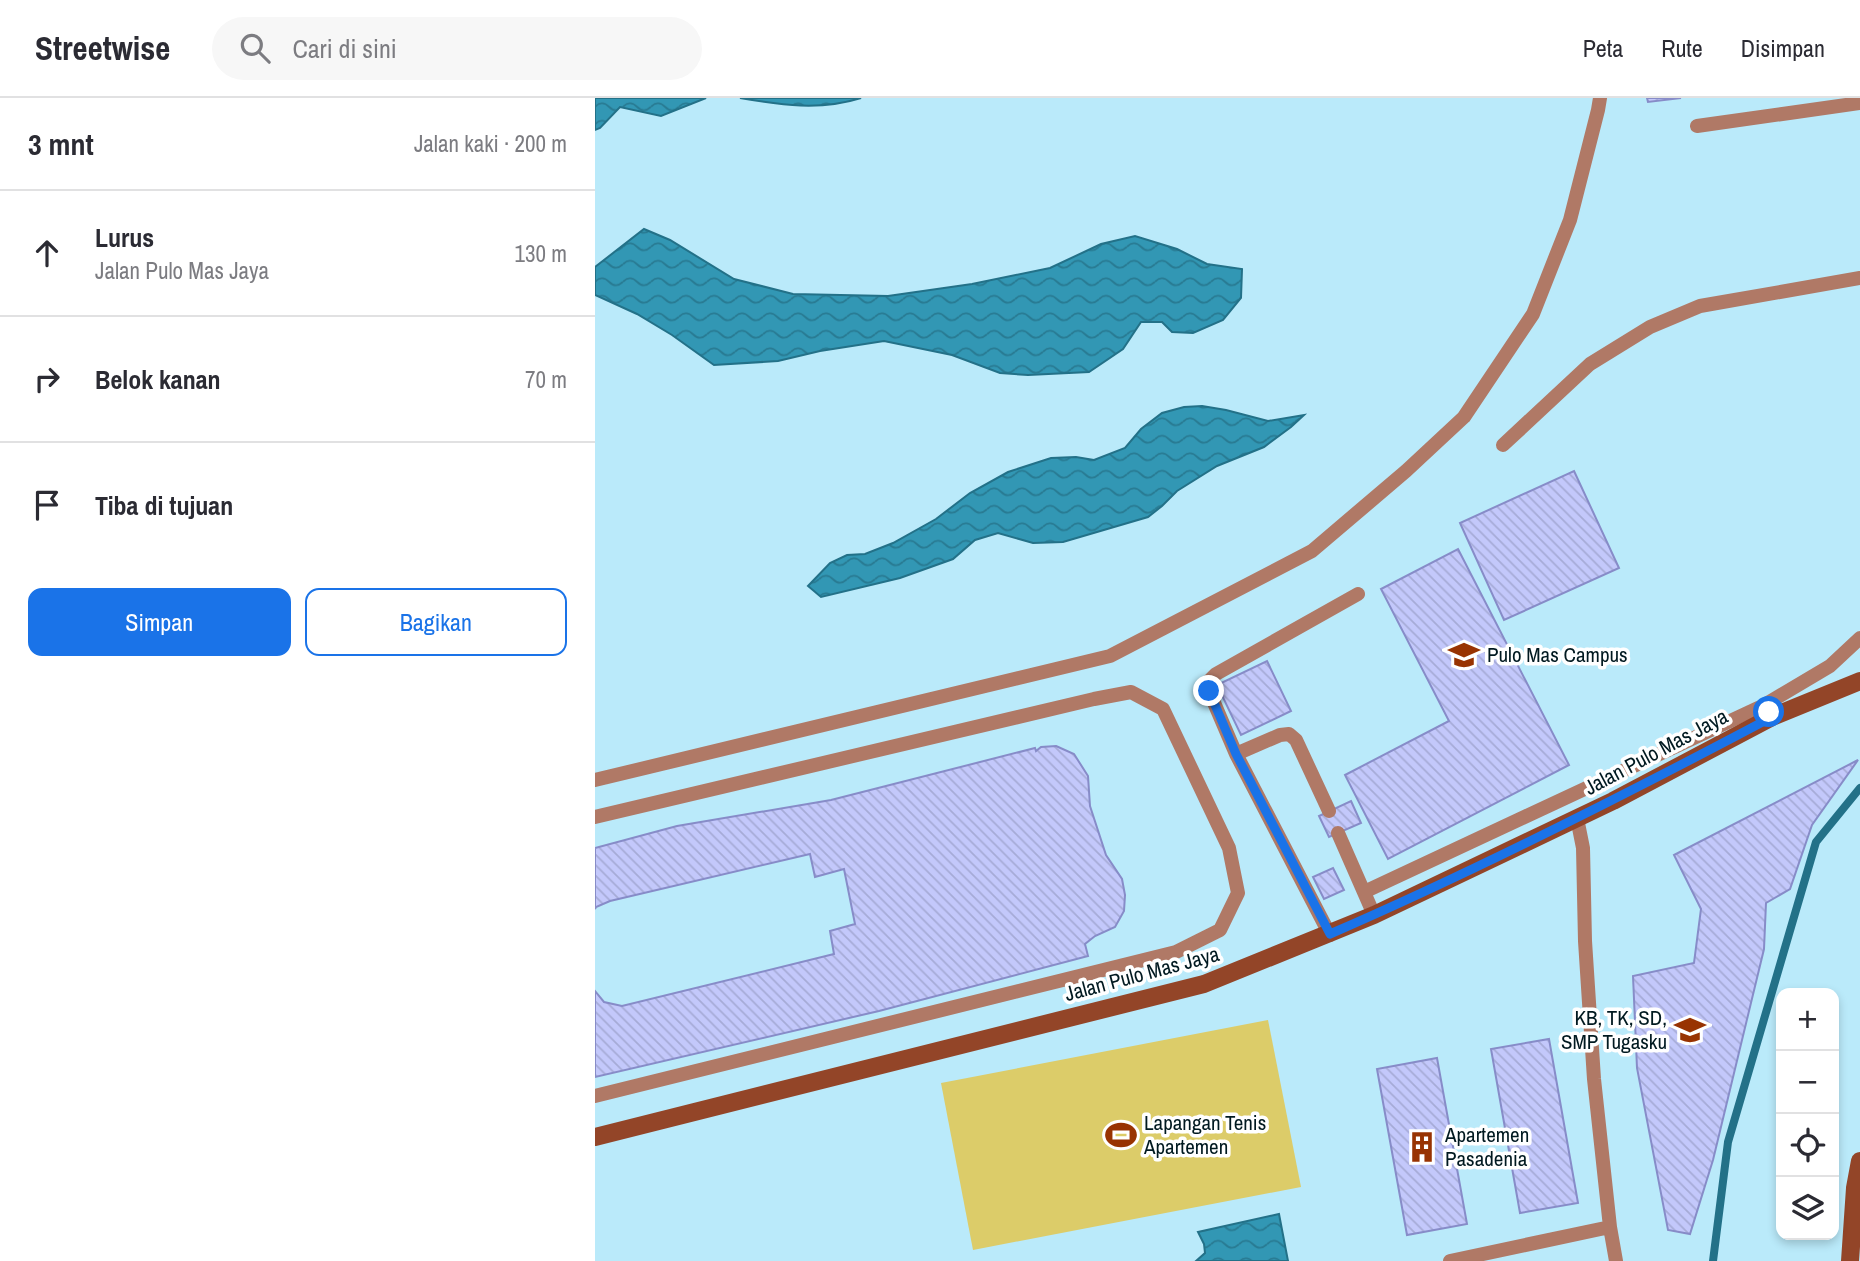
<!DOCTYPE html>
<html lang="id">
<head>
<meta charset="utf-8">
<style>
  body { margin:0; font-family:"Archivo Narrow",sans-serif; background:#f7f7f7; color:#2b2b33 }
  .controls { position:absolute; right:21px; bottom:21px; display:grid; overflow:hidden; border-radius:14px; box-shadow:0 4px 10px #0003 }
  .controls button { width:63px; height:63px; display:grid; place-items:center; padding:0; border:0; border-bottom:2px solid #e1e1e2; background:#fff; color:#2b2b33; font:35px sans-serif }
  .stop { position:absolute; width:21px; height:21px; margin:-16px; border:5px solid #1a73e8; border-radius:50%; background:#fff }
  .stop.end { background:#1a73e8; border-color:#fff; box-shadow:0 2px 7px #0008 }
  .list { margin:0; padding:0; list-style:none }
  h2 { display:flex; justify-content:space-between; align-items:center; height:91px; margin:0; padding:0 28px; font-size:30px }
  h2 small { font-size:23px; font-weight:400; color:#7c7c81 }
  .list li { display:grid; grid-template-columns:46px 1fr auto; gap:21px; align-items:center; box-sizing:border-box; height:126px; padding:0 28px; border-top:2px solid #e1e1e2 }
  .list b { display:block; font-size:26px; white-space:nowrap }
  .list p { margin:0; font-size:23px; white-space:nowrap; color:#7c7c81 }
  .list em { font-size:23px; font-style:normal; color:#7c7c81 }
  .actions { display:flex; gap:14px; padding:21px 28px }
  .actions a { flex:1; padding:16px 0; border:2px solid #1a73e8; border-radius:14px; text-align:center; font-size:24px; color:#1a73e8 }
  .actions .main { background:#1a73e8; color:#fff }
  .icon { flex:none; width:38px; height:38px; fill:none; stroke:currentColor; stroke-width:2; stroke-linecap:round; stroke-linejoin:round }
  .map { position:relative; flex:none; width:1265px; height:1163px; overflow:hidden }
  header { display:flex; align-items:center; gap:42px; box-sizing:border-box; height:98px; padding:0 35px; background:#fff; border-bottom:2px solid #e1e1e2 }
  header strong { font-size:33px }
  nav { display:flex; gap:38px; margin-inline-start:auto; font-size:24px }
  .search { width:490px; height:63px; background:#f7f7f7; display:flex; align-items:center; gap:18px; box-sizing:border-box; padding:0 24px; border-radius:38px; color:#7c7c81; font-size:26px }
  main { display:flex }
  aside { flex:1; background:#fff }
  .map>svg:first-child { display:block }
  .green { fill:#dccc69 }
  .water { fill:url(#water-waves); stroke:#237188; stroke-width:2 }
  .lines { fill:none; stroke-linecap:round; stroke-linejoin:round }
  .stream { stroke:#237188; stroke-width:8 }
  .building { fill:url(#building-back-hatch); stroke:#878cc8; stroke-width:2 }
  .lane { stroke:#b07966; stroke-width:14 }
  .secondary { stroke:#934528; stroke-width:18 }
  .route { stroke:#1a73e8; stroke-width:9 }
  .labels { text-anchor:middle; stroke-width:7; stroke-linejoin:round; paint-order:stroke }
  .poi-label { font-size:21px; fill:#001920; stroke:#fff; text-anchor:start }
  .street-label { font-size:21px; fill:#001920; stroke:#fff }
</style>
</head>
<body>
<header>
<strong>Streetwise</strong>
<div class="search"><svg class="icon" aria-label="search" viewBox="0 0 24 24"><circle cx="10" cy="10" r="6"/><path d="M15 15l6 6"/></svg>Cari di sini</div>
<nav><a>Peta</a><a>Rute</a><a>Disimpan</a></nav>
</header>
<main>
<aside>
<h2>3 mnt<small>Jalan kaki · 200 m</small></h2>
<ul class="list">
<li><svg class="icon" aria-label="ahead" viewBox="0 0 24 24"><path d="M12 20V5M6 11l6-6 6 6"/></svg><div><b>Lurus</b><p>Jalan Pulo Mas Jaya</p></div><em>130 m</em></li>
<li><svg class="icon" aria-label="right" viewBox="0 0 24 24"><path d="M7 20v-9h11M14 6l5 5-5 5"/></svg><div><b>Belok kanan</b></div><em>70 m</em></li>
<li><svg class="icon" aria-label="arrive" viewBox="0 0 24 24"><path d="M6 21V4h12l-3 4 3 4H6"/></svg><div><b>Tiba di tujuan</b></div></li>
</ul>
<div class="actions"><a class="main">Simpan</a><a>Bagikan</a></div>
</aside>
<div class="map">
<svg width="1265" height="1163" viewBox="0 0 1265 1163">
  <defs>
    <pattern id="water-waves" width="16" height="10" patternUnits="userSpaceOnUse" patternTransform="scale(1.75)"><rect width="16" height="10" fill="#3297b4"/><path d="M0 5q4-4 8 0t8 0" fill="none" stroke="#287a92"/></pattern>
    <pattern id="building-back-hatch" width="6" height="6" patternUnits="userSpaceOnUse" patternTransform="scale(1.75)"><rect width="6" height="6" fill="#c3c8fb"/><path d="M-1 5l2 2M0 0l6 6M5-1l2 2" fill="none" stroke="#a6abd7"/></pattern>
  </defs>
  <rect width="100%" height="100%" fill="#baeafa"/>
  <path class="green" d="M673 922 706 1089 378 1152 346 985Z"/>
  <path class="water" d="M0 0H111L66 18 25 9 5 30 0 32Z
    M145 0H266C225 13 186 7 145 0Z
    M49 131 75 142 139 181 198 196 293 198 377 186 455 170 506 146 540 138 582 151 612 166 647 171 646 200 628 222 598 235 577 234 567 224H546L528 251 494 274 433 277 405 275 357 257 289 243 225 253 183 263 119 267 77 237 42 216 0 197V169Z
    M607 308 631 312 673 323 709 317 696 329 669 349 622 368 582 393 567 408 553 419 468 444 438 445 403 435 380 442 358 461 305 480 226 499 213 488 235 465 252 457 270 456 298 445 341 421 375 395 413 374 456 360 481 359 499 362 530 350 546 331 567 315 589 309Z
    M684 1116 693 1163H601L610 1155 609 1146 603 1134Z"/>
  <g class="lines">
    <path class="stream" d="M1118 1163 1133 1044 1221 744 1265 690"/>
  </g>
  <path class="building" d="M1052 0H1086L1053 4Z
    M979 373 1024 470 909 522 865 425Z
    M863 451 974 667 793 761 750 677 854 623 786 491Z
    M672 563 696 613 646 637 622 587Z
    M461 648 479 656 493 678 495 708 511 757 527 781 530 797 529 813 520 829 500 838 490 846 493 858 284 913 0 979V893L9 904 27 908 239 856 235 833 260 826 249 771 220 779 215 756 15 803 1 809 0 811V750L82 728 236 702 440 650 441 653 446 649Z
    M1263 662 1217 727 1195 791 1171 805 1169 851 1118 1062 1095 1136 1073 1132 1042 970 1038 878 1099 865 1106 811 1079 757Z
    M756 703 766 725 734 739 724 718Z
    M738 770 749 792 729 801 718 779Z
    M954 941 983 1105 925 1115 896 951Z
    M842 960 872 1126 812 1137 782 971Z"/>
  <g class="lines">
    <path class="lane" d="M1102 28 1265 5
      M908 347 995 266 1055 229 1105 208 1265 180
      M1166 609 1235 568 1265 540
      M641 656 614 593V583L621 576 763 496
      M0 682 515 558 717 453 811 373 869 319 938 216 975 122 1003 12 1005 0
      M734 713 701 642 694 636 685 637 641 656 735 837
      M0 719 499 601 536 594 568 611 634 750 643 795 625 832 581 854 0 998
      M982 720 988 750 990 843 999 981 1015 1129 1021 1163
      M743 735 779 817
      M769 794 1163 610C1170 608 1174 613 1177 619
      M855 1163 1015 1129"/>
    <path class="secondary" d="M0 1039 609 886 779 817 1018 703 1177 619 1265 583
      M1255 1163 1260 1090 1265 1063"/>
  </g>
  <g class="lines">
    <path class="route" d="M614 593 641 656 735 836C885 771 1032 696 1177 619L1174 614"/>
  </g>
  <defs>
    <symbol id="university-bare" viewBox="-9 -9 18 18"><path d="M0-5L7-2L0 1L-7-2ZM-4 1L0 2.5L4 1V4Q0 6-4 4Z" fill="#983302" stroke="#fff" stroke-width="2.5" paint-order="stroke"/></symbol>
    <symbol id="school-bare" viewBox="-9 -9 18 18"><path d="M0-5L7-2L0 1L-7-2ZM-4 1L0 2.5L4 1V4Q0 6-4 4Z" fill="#983302" stroke="#fff" stroke-width="2.5" paint-order="stroke"/></symbol>
    <symbol id="stadium-bare" viewBox="-9 -9 18 18"><path d="M0-5a6.5 5 0 1 0 0 10a6.5 5 0 1 0 0-10ZM-3.5-1.8h7v3.6h-7Z" fill="#983302" stroke="#fff" stroke-width="2.5" paint-order="stroke"/></symbol>
    <symbol id="building-bare" viewBox="-9 -9 18 18"><path d="M-4-6H4V6H1V3H-1V6H-4ZM-2.5-4.3h1.7v1.8h-1.7ZM.8-4.3h1.7v1.8H.8ZM-2.5-1h1.7V.8h-1.7ZM.8-1h1.7V.8H.8Z" fill="#983302" stroke="#fff" stroke-width="2.5" paint-order="stroke"/></symbol>
  </defs>
  <g fill-rule="evenodd">
    <use href="#university-bare" x="847" y="535" width="44" height="44"/>
    <use href="#school-bare" x="1073" y="910" width="44" height="44"/>
    <use href="#stadium-bare" x="504" y="1015" width="44" height="44"/>
    <use href="#building-bare" x="805" y="1027" width="44" height="44"/>
  </g>
  <g class="labels">
    <g class="poi-label">
      <text x="892" y="564">Pulo Mas Campus</text>
      <text x="1072" y="927" text-anchor="end">KB, TK, SD,<tspan x="1072" dy="24">SMP Tugasku</tspan></text>
      <text x="549" y="1032">Lapangan Tenis<tspan x="549" dy="24">Apartemen</tspan></text>
      <text x="850" y="1044">Apartemen<tspan x="850" dy="24">Pasadenia</tspan></text>
    </g>
    <g class="street-label">
      <text transform="translate(1061 654) rotate(-28)" y="7">Jalan Pulo Mas Jaya</text>
      <text transform="translate(547 876) rotate(-15)" y="7">Jalan Pulo Mas Jaya</text>
    </g>
  </g>
</svg>
<div class="controls">
<button>+</button>
<button>−</button>
<button><svg class="icon" aria-label="locate" viewBox="0 0 24 24"><circle cx="12" cy="12" r="6"/><path d="M12 2v4M12 18v4M2 12h4M18 12h4"/></svg></button>
<button><svg class="icon" aria-label="layers" viewBox="0 0 24 24"><path d="M12 4l9 5-9 5-9-5zM3 14l9 5 9-5"/></svg></button>
</div>
<div class="stop" style="left:1174px;top:614px"></div>
<div class="stop end" style="left:614px;top:593px"></div>
</div>
</main>
</body>
</html>
